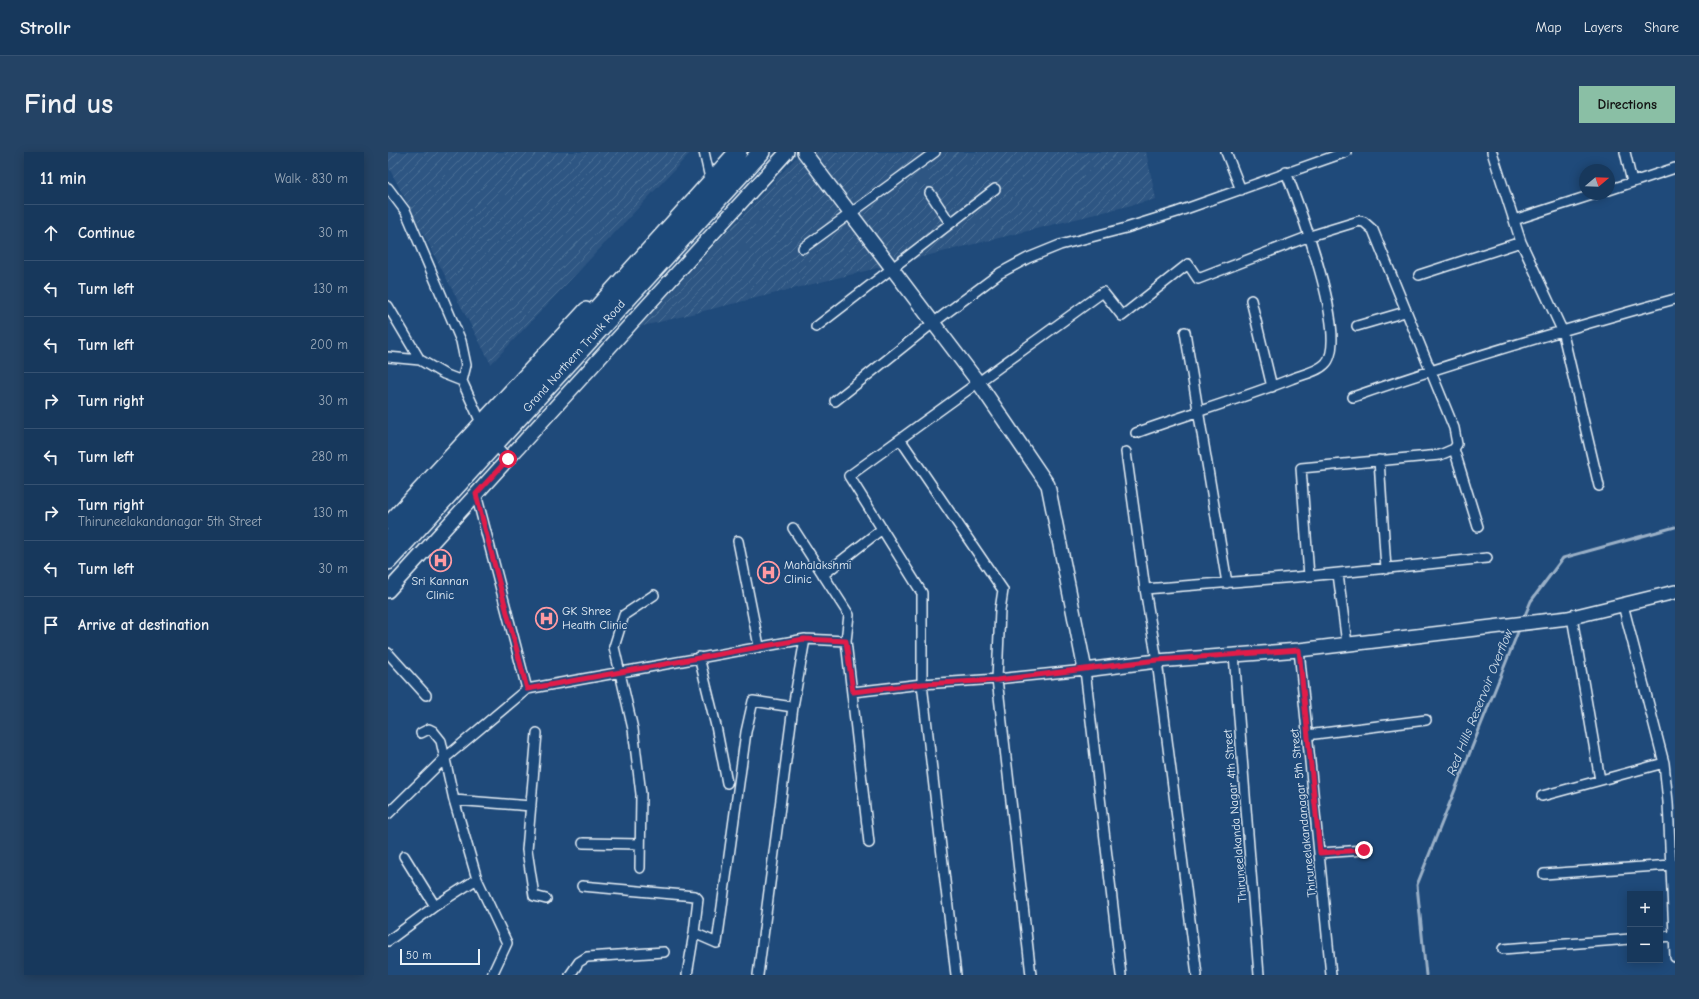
<!DOCTYPE html>
<html lang="en">
<head>
<meta charset="utf-8">
<style>
  body { margin:0; font-family:"Comic Neue",sans-serif; background:#244365; color:#f1f3f6 }
  .controls { position:absolute; right:12px; bottom:12px; display:grid; overflow:hidden; border-radius:0px; box-shadow:0 2px 10px #0003 }
  .controls button { width:36px; height:36px; display:grid; place-items:center; padding:0; border:0; border-bottom:1px solid #365272; background:#17385c; color:#f1f3f6; font:20px sans-serif }
  .compass { position:absolute; left:1191px; top:12px; width:36px; height:36px; border-radius:50%; background:#17385c; box-shadow:0 2px 10px #0003; rotate:71deg }
  .scale { position:absolute; left:12px; bottom:10px; width:80px; box-sizing:border-box; padding-left:4px; border:2px solid #e8f1f8; border-top:0; font-size:11px; line-height:14px; white-space:nowrap; color:#e8f1f8; -webkit-text-stroke:3px #1f4a7a; paint-order:stroke }
  .stop { position:absolute; width:12px; height:12px; margin:-9px; border:3px solid #e11d48; border-radius:50%; background:#fff }
  .stop.end { background:#e11d48; border-color:#fff; box-shadow:0 1px 4px #0008 }
  .list { margin:0; padding:0; list-style:none }
  h2 { display:flex; justify-content:space-between; align-items:center; height:52px; margin:0; padding:0 16px; font-size:17px }
  h2 small { font-size:13px; font-weight:400; color:#9eacbb }
  .list li { display:grid; grid-template-columns:26px 1fr auto; gap:12px; align-items:center; box-sizing:border-box; height:56px; padding:0 16px; border-top:1px solid #365272 }
  .list b { display:block; font-size:15px; white-space:nowrap }
  .list p { margin:0; font-size:13px; white-space:nowrap; color:#9eacbb }
  .list em { font-size:13px; font-style:normal; color:#9eacbb }
  .icon { flex:none; width:22px; height:22px; fill:none; stroke:currentColor; stroke-width:2; stroke-linecap:round; stroke-linejoin:round }
  .map { position:relative; flex:none; width:1287px; height:823px; overflow:hidden; border-radius:0px }
  header { display:flex; align-items:center; gap:24px; box-sizing:border-box; height:56px; padding:0 20px; background:#17385c; border-bottom:1px solid #365272 }
  header strong { font-size:19px }
  nav { display:flex; gap:22px; margin-inline-start:auto; font-size:14px }
  .intro { display:flex; align-items:center; justify-content:space-between; box-sizing:border-box; height:96px; padding:0 24px }
  h1 { margin:0; font-size:28px }
  .button { padding:10px 18px; border-radius:0px; background:#8abfa5; color:#111; font-size:14px; font-weight:700 }
  main { display:flex; gap:24px; padding:0 24px }
  aside { flex:1; background:#17385c; border-radius:0px; box-shadow:0 2px 10px #0003 }
  .map>svg:first-child { display:block }
  .industrial { fill:url(#industrial-furrows) }
  .lines { fill:none; stroke-linecap:round; stroke-linejoin:round }
  .stream { stroke:#9ab0c7; stroke-width:3 }
  .street-casing { stroke:#e8f1f8; stroke-width:12 }
  .secondary-casing { stroke:#e8f1f8; stroke-width:16 }
  .highway-casing { stroke:#e8f1f8; stroke-width:20 }
  .street { stroke:#1f4a7a; stroke-width:9 }
  .secondary { stroke:#1f4a7a; stroke-width:13 }
  .highway { stroke:#1f4a7a; stroke-width:17 }
  .route { stroke:#e11d48; stroke-width:5 }
  .labels { text-anchor:middle; stroke-width:3; stroke-linejoin:round; paint-order:stroke }
  .street-label { font-size:12px; fill:#e8f1f8; stroke:#1f4a7a }
  .poi-label { font-size:12px; fill:#e8f1f8; stroke:#1f4a7a; text-anchor:start }
  .water-label { font-size:13px; font-style:italic; fill:#d4e1ec; stroke:#1f4a7a }
</style>
</head>
<body>
<header>
<strong>Strollr</strong>
<nav><a>Map</a><a>Layers</a><a>Share</a></nav>
</header>
<div class="intro"><h1>Find us</h1><a class="button">Directions</a></div>
<main>
<aside>
<h2>11 min<small>Walk · 830 m</small></h2>
<ul class="list">
<li><svg class="icon" aria-label="ahead" viewBox="0 0 24 24"><path d="M12 20V5M6 11l6-6 6 6"/></svg><div><b>Continue</b></div><em>30 m</em></li>
<li><svg class="icon" aria-label="left" viewBox="0 0 24 24"><path d="M17 20v-9H6M10 6l-5 5 5 5"/></svg><div><b>Turn left</b></div><em>130 m</em></li>
<li><svg class="icon" aria-label="left" viewBox="0 0 24 24"><path d="M17 20v-9H6M10 6l-5 5 5 5"/></svg><div><b>Turn left</b></div><em>200 m</em></li>
<li><svg class="icon" aria-label="right" viewBox="0 0 24 24"><path d="M7 20v-9h11M14 6l5 5-5 5"/></svg><div><b>Turn right</b></div><em>30 m</em></li>
<li><svg class="icon" aria-label="left" viewBox="0 0 24 24"><path d="M17 20v-9H6M10 6l-5 5 5 5"/></svg><div><b>Turn left</b></div><em>280 m</em></li>
<li><svg class="icon" aria-label="right" viewBox="0 0 24 24"><path d="M7 20v-9h11M14 6l5 5-5 5"/></svg><div><b>Turn right</b><p>Thiruneelakandanagar 5th Street</p></div><em>130 m</em></li>
<li><svg class="icon" aria-label="left" viewBox="0 0 24 24"><path d="M17 20v-9H6M10 6l-5 5 5 5"/></svg><div><b>Turn left</b></div><em>30 m</em></li>
<li><svg class="icon" aria-label="arrive" viewBox="0 0 24 24"><path d="M6 21V4h12l-3 4 3 4H6"/></svg><div><b>Arrive at destination</b></div></li>
</ul>
</aside>
<div class="map">
<svg width="1287" height="823" viewBox="0 0 1287 823">
  <defs>
    <pattern id="industrial-furrows" width="10" height="10" patternUnits="userSpaceOnUse"><rect width="10" height="10" fill="#2e5683"/><path d="M-1 1l2-2M0 10L10 0M9 11l2-2" fill="none" stroke="#4c6f95"/></pattern>
  </defs>
  <rect width="100%" height="100%" fill="#1f4a7a"/>
  <filter id="ink" filterUnits="userSpaceOnUse"><feTurbulence type="fractalNoise" baseFrequency=".025" numOctaves="2"/><feDisplacementMap in="SourceGraphic" scale="8" xChannelSelector="R" yChannelSelector="G"/><feConvolveMatrix kernelMatrix="1 2 1 2 8 2 1 2 1" color-interpolation-filters="sRGB"/></filter>
  <g filter="url(#ink)">
    <path class="industrial" d="M0 0H303L103 212 0 14Z
      M413 0H758L768 47 251 175Z"/>
    <g class="lines">
      <path class="stream" d="M1135 468 1143 449 1175 406 1287 375
        M1038 823 1029 733 1132 475"/>
      <defs>
        <path id="street" d="M316 0 321 22
          M838 0 853 38
          M1104 0 1133 90 1174 178 1211 334
          M1237 0 1244 30
          M0 36 18 60 73 189 78 213 74 229 95 275
          M1221 38 1287 16
          M542 41 562 71
          M1126 68 1207 42
          M415 96 547 0
          M1031 123 1133 90
          M863 148 884 235
          M0 154 32 208
          M969 174 1017 160
          M428 175 607 37
          M797 180 839 431
          M0 205 32 208 56 222 74 229
          M965 245C1071 208 1178 177 1287 147
          M447 249 545 171 612 121 640 106 672 93 738 76 789 60 958 0
          M748 281C800 262 853 247 903 227 913 223 929 220 937 212 963 189 910 51 898 20
          M512 287 615 438 612 458 609 527 643 823
          M104 289 120 307
          M1066 297 1090 375
          M738 300 757 437 769 509 809 823
          M991 308 998 417
          M88 342 139 537
          M405 376 461 463 458 489 481 691
          M350 389 371 494
          M950 422 959 492
          M435 423 494 377
          M757 437 921 424 1099 406
          M1235 453 1276 611 1280 650 1287 805
          M1184 465 1212 628
          M911 498 943 823
          M0 501 38 543
          M846 502 871 823
          M311 505 328 574 339 631
          M465 540 534 532V441L461 324 715 140 734 164 800 112 810 127 922 84 971 69 976 70 985 78 1066 276 1069 292 1066 297 1052 303 913 316 921 424
          M33 581 41 577 45 579 53 589 66 648 89 727 119 791 104 823
          M149 581 139 698 146 744 158 747
          M919 583 1038 568
          M1154 644 1276 611
          M66 648 143 654
          M0 662 57 606 139 537 417 487 458 489
          M195 691 252 692
          M932 701 976 698
          M16 704 47 754
          M252 716 253 642 245 577 226 495 236 463 266 443
          M1156 722 1283 713
          M194 734 307 744 310 747 306 781
          M1272 785 1285 784
          M0 789 47 754 89 727
          M1115 797 1242 787
          M182 823 191 810 199 805 276 800
          M299 823 306 781 329 791 358 580 365 549 405 555
          M370 823 405 555 417 487
          M568 823 534 532 609 527 697 518 733 823"/>
        <path id="secondary" d="M416 0 590 230 660 333 697 518 769 509 911 498 1180 466 1287 440
          M0 371 198 157
          M0 439 399 0"/>
        <path id="highway" d="M0 389 350 0
          M0 409 373 0"/>
      </defs>
      <use href="#street" class="street-casing"/>
      <use href="#secondary" class="secondary-casing"/>
      <use href="#highway" class="highway-casing"/>
      <use href="#street" class="street"/>
      <use href="#secondary" class="secondary"/>
      <use href="#highway" class="highway"/>
    </g>
  </g>
  <g class="lines" filter="url(#ink)">
    <path class="route" d="M120 307 88 342 139 537 416 487 458 489 465 540 534 532 609 528 769 508 911 498 932 701 976 698"/>
  </g>
  <defs>
    <symbol id="hospital-ring" viewBox="-11 -11 22 22"><circle r="9.5" fill="#1f4a7a" stroke="#ff9aa2" stroke-width="1.5"/><path d="M-5-5h3v3.5h4V-5h3V5h-3V1.5h-4V5h-3Z" fill="#ff9aa2"/></symbol>
  </defs>
  <g fill-rule="evenodd">
    <use href="#hospital-ring" x="40" y="396" width="25" height="25"/>
    <use href="#hospital-ring" x="368" y="408" width="25" height="25"/>
    <use href="#hospital-ring" x="146" y="454" width="25" height="25"/>
  </g>
  <g class="labels">
    <g class="street-label">
      <text transform="translate(186 204) rotate(-48)" y="4">Grand Northern Trunk Road</text>
      <text transform="translate(915 661) rotate(-96)" y="4">Thiruneelakandanagar 5th Street</text>
      <text transform="translate(847 664) rotate(-95)" y="4">Thiruneelakanda Nagar 4th Street</text>
    </g>
    <g class="poi-label">
      <text x="396" y="417">Mahalakshmi<tspan x="396" dy="14">Clinic</tspan></text>
      <text x="52" y="433" text-anchor="middle">Sri Kannan<tspan x="52" dy="14">Clinic</tspan></text>
      <text x="174" y="463">GK Shree<tspan x="174" dy="14">Health Clinic</tspan></text>
    </g>
    <g class="water-label">
      <text transform="translate(1091 550) rotate(-68)" y="5">Red Hills Reservoir Overflow</text>
    </g>
  </g>
</svg>
<div class="controls">
<button>+</button>
<button>−</button>
</div>
<svg class="compass" viewBox="-18 -18 36 36"><path d="M0-13l5 13h-10z" fill="#e53935"/><path d="M0 13l5-13h-10z" fill="#9eacbb"/></svg>
<div class="scale">50 m</div>
<div class="stop" style="left:120px;top:307px"></div>
<div class="stop end" style="left:976px;top:698px"></div>
</div>
</main>
</body>
</html>
